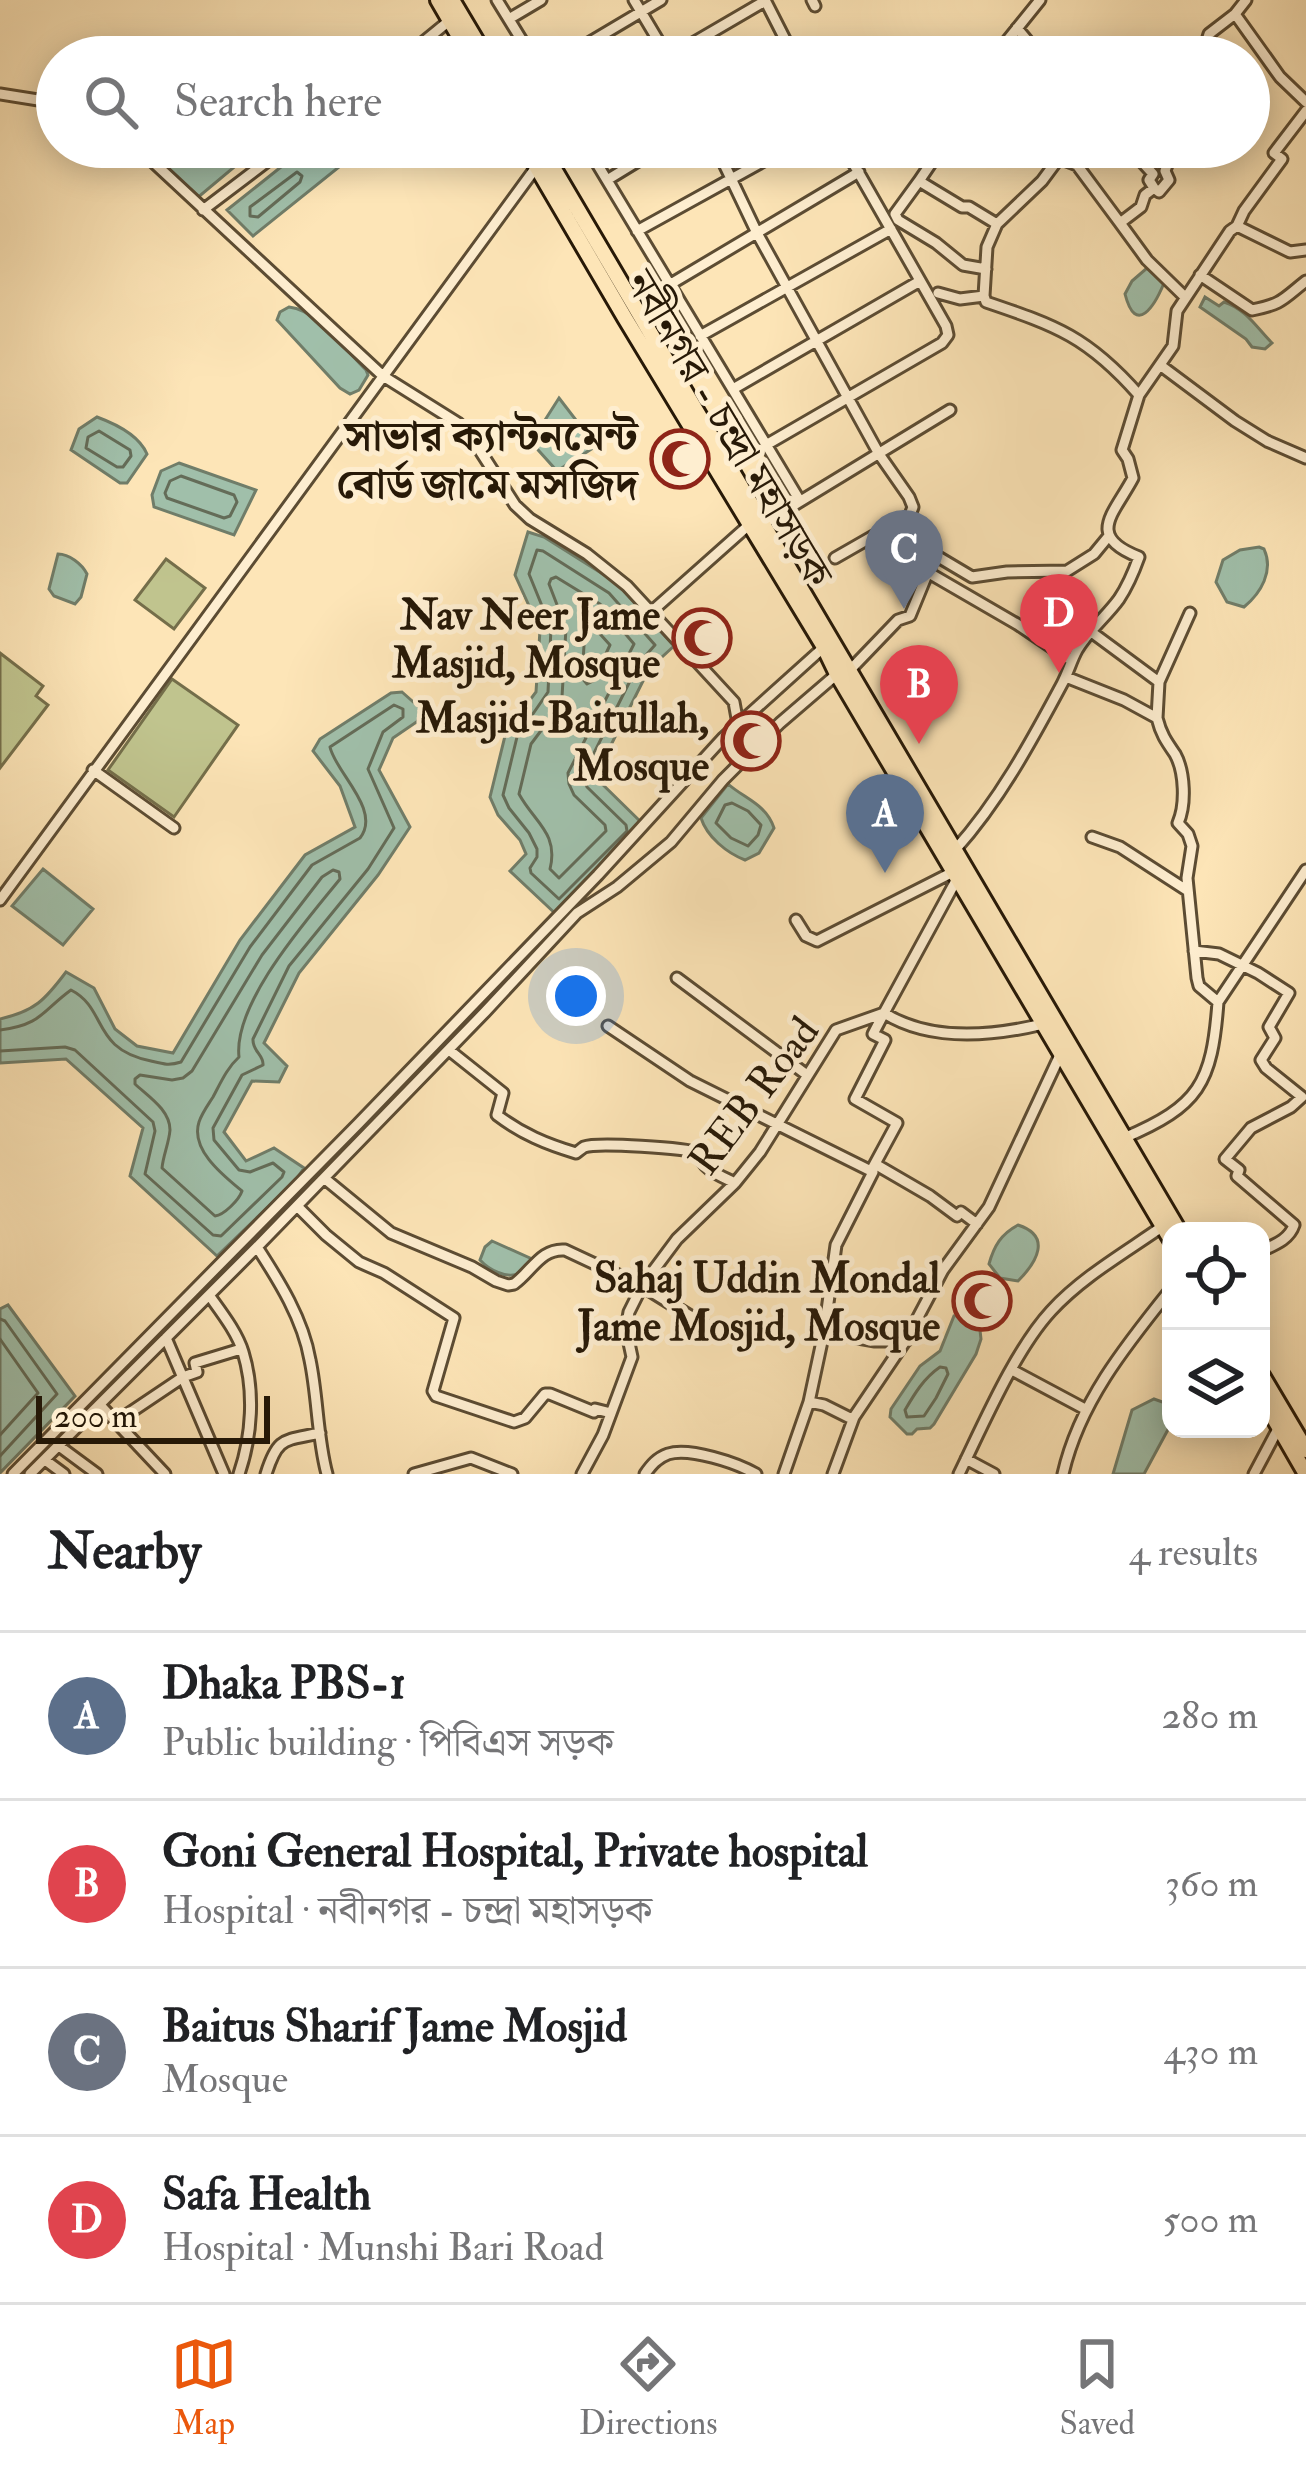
<!DOCTYPE html>
<html lang="en">
<head>
<meta charset="utf-8">
<style>
  body { margin:0; font-family:"IM FELL Double Pica","Noto Serif Bengali",serif; background:#f2f2f2; color:#202124 }
  .controls { position:absolute; right:36px; bottom:36px; display:grid; overflow:hidden; border-radius:24px; box-shadow:0 6px 30px #0003 }
  .controls button { width:108px; height:108px; display:grid; place-items:center; padding:0; border:0; border-bottom:3px solid #e0e0e0; background:#fff; color:#202124; font:60px sans-serif }
  .scale { position:absolute; left:36px; bottom:30px; width:234px; box-sizing:border-box; padding-left:12px; border:6px solid #271907; border-top:0; font-size:33px; line-height:42px; white-space:nowrap; color:#271907; -webkit-text-stroke:9px #feeed0; paint-order:stroke }
  .you { position:absolute; left:576px; top:996px; width:42px; height:42px; margin:-30px; border:9px solid #fff; border-radius:50%; background:#1a73e8; box-shadow:0 0 0 18px #1a73e833 }
  .badge { display:grid; place-items:center; width:78px; height:78px; border-radius:50%; background:#ea580c; color:#fff; font-size:39px; font-weight:700 }
  .pin { position:absolute; translate:-50% -99px; filter:drop-shadow(0 3px 6px #0008) }
  .pin::after { content:''; position:absolute; top:63px; width:42px; height:36px; background:inherit; clip-path:polygon(0 0,100% 0,50% 100%) }
  .list { margin:0; padding:0; list-style:none }
  h2 { display:flex; justify-content:space-between; align-items:center; height:156px; margin:0; padding:0 48px; font-size:51px }
  h2 small { font-size:39px; font-weight:400; color:#757577 }
  .list li { display:grid; grid-template-columns:78px 1fr auto; gap:36px; align-items:center; box-sizing:border-box; height:168px; padding:0 48px; border-top:3px solid #e0e0e0 }
  .list b { display:block; font-size:45px; white-space:nowrap }
  .list p { margin:0; font-size:39px; white-space:nowrap; color:#757577 }
  .list em { font-size:39px; font-style:normal; color:#757577 }
  .icon { flex:none; width:66px; height:66px; fill:none; stroke:currentColor; stroke-width:2; stroke-linecap:round; stroke-linejoin:round }
  .map { position:relative; flex:none; width:1306px; height:1474px; overflow:hidden }
  .search { position:absolute; background:#fff; box-shadow:0 6px 30px #0003; left:36px; right:36px; top:36px; height:132px; display:flex; align-items:center; gap:30px; box-sizing:border-box; padding:0 42px; border-radius:66px; color:#757577; font-size:45px }
  .sheet { height:828px; background:#fff }
  nav { display:flex; justify-content:space-around; align-items:center; box-sizing:border-box; height:168px; border-top:3px solid #e0e0e0; background:#fff; font-size:33px; color:#757577 }
  nav a { display:grid; justify-items:center; gap:6px }
  nav .on { color:#ea580c }
  .map>svg:first-child { display:block }
  .green { fill:#c0c48e; stroke:#746e4a; stroke-width:3 }
  .water { fill:#a0bfaa; stroke:#707d69; stroke-width:3 }
  .lines { fill:none; stroke-linecap:round; stroke-linejoin:round }
  .shore { stroke:#646c58; stroke-width:3 }
  .minor-casing { stroke:#5c4c33; stroke-width:15 }
  .highway-casing { stroke:#271907; stroke-width:20 }
  .minor { stroke:#feeed0; stroke-width:9 }
  .highway { stroke:#fde5b7; stroke-width:14 }
  .labels { text-anchor:middle; stroke-width:10; stroke-linejoin:round; paint-order:stroke }
  .street-label { font-size:42px; fill:#271907; stroke:#feeed0 }
  .poi-label { font-size:42px; font-weight:bold; fill:#271907; stroke:#feeed0; text-anchor:end }
</style>
</head>
<body>
<div class="map">
<svg width="1306" height="1474" viewBox="0 0 1306 1474">
  <rect width="100%" height="100%" fill="#fde5b7"/>
  <filter id="stains"><feTurbulence type="fractalNoise" baseFrequency=".00167" numOctaves="4"/><feColorMatrix values="0 0 0 0 .2 0 0 0 0 .09 0 0 0 0 .02 0 0 0 .5 -.17"/></filter>
  <radialGradient id="worn" r=".72"><stop offset=".6" stop-color="#630" stop-opacity="0"/><stop offset="1" stop-color="#630" stop-opacity=".3"/></radialGradient>
  <path class="green" d="M166 559 205 588 174 629 135 600Z
    M0 653 43 686 36 696 48 705 0 768Z
    M172 679 238 725 174 817 108 770Z"/>
  <path class="water" d="M144 147H258L196 199Z
    M306 147H332L344 163 253 236 227 210Z
    M1147 268 1164 283C1155 305 1136 337 1125 294L1132 281Z
    M1205 297 1219 306 1224 302C1246 309 1257 328 1272 343L1265 349 1252 347 1246 339 1200 307Z
    M289 307C318 310 345 350 366 370L368 375 359 390 350 394 340 388 277 320 280 312Z
    M559 398 596 446 557 471 531 442Z
    M97 417C116 424 139 435 147 454L127 483H120L71 450 79 429Z
    M179 463 256 490 234 535 154 507 152 495 161 471Z
    M528 532 544 537 617 583 674 646 649 669 595 777 647 828 560 918 510 871 526 854 520 840 498 815 490 797 506 732 536 692 540 630 515 575Z
    M1259 547 1264 549C1274 571 1261 593 1244 607L1227 602 1216 582 1223 560 1240 550Z
    M58 554C69 554 82 564 87 574L81 597 75 604 54 596 49 589Z
    M402 692 420 708 418 721 393 738 379 770 410 827 378 875 299 973 264 1043 287 1066 279 1082 252 1081 224 1132 246 1161 274 1148 304 1168 295 1181 217 1256 130 1176 143 1128 66 1059 0 1063V1019C35 1011 45 1000 66 972L94 988 115 1029 137 1046 173 1053 240 940 305 855 355 827 340 786 313 751 320 739 391 693Z
    M728 784C745 799 766 804 774 828L759 853 745 860C727 853 707 837 701 818Z
    M43 869 93 909 63 945 12 906Z
    M1018 1225C1052 1236 1037 1262 1018 1281L1000 1278 989 1264C994 1246 1001 1234 1018 1225Z
    M492 1241 532 1259C531 1261 522 1272 520 1273 507 1280 488 1269 480 1260L485 1247Z
    M8 1305 75 1396 0 1473V1309Z
    M962 1315 980 1330 981 1339 976 1354 934 1424 930 1428 917 1429 912 1434H907L890 1417 891 1409 920 1366 940 1351 954 1316Z
    M1154 1399 1171 1405V1424L1144 1474H1113L1132 1410Z"/>
  <g class="lines">
    <path class="shore" d="M297 172 302 176 300 182 258 217 250 216V207Z
      M99 431 130 450 131 456 123 467H117L86 448 88 437Z
      M181 476 234 495 237 502 230 516 224 518 167 498 165 493 170 481Z
      M537 550 543 551 609 593 655 645 639 663 583 775 587 787 626 825 627 831 559 899 531 873 530 868 537 857V849L529 833 509 808 503 795 517 737 548 692 551 628 529 574Z
      M556 577 600 604 634 644 568 773 569 784 574 795 605 825 606 831 559 878 550 869C559 833 534 822 519 794L531 744 558 708 562 697 566 628 549 584 551 579Z
      M591 624 610 645 593 681 587 684 582 678 585 629Z
      M732 803 748 811 761 825 758 835 748 846 731 838 716 823 725 805Z
      M333 870 339 872 340 879C307 920 233 1003 239 1057 227 1068 221 1082 213 1097 208 1105 202 1113 199 1122 190 1150 224 1176 242 1191 239 1200 224 1215 215 1216L162 1168C163 1156 169 1143 170 1130 170 1110 149 1097 135 1084V1079L140 1075 172 1080 183 1078 192 1071 262 955 322 877Z
      M0 1030C42 1025 43 1010 71 990 108 1009 91 1049 151 1061 163 1064 169 1066 181 1062L250 947 312 865 360 838C382 810 335 772 330 747L394 705 403 709V717L383 732 368 769 394 828 368 869 289 966 253 1039C252 1051 264 1055 263 1065L242 1075 213 1128 214 1140 239 1170 250 1172 273 1163 284 1172 282 1177 221 1236 213 1235 145 1174 155 1131 153 1122 75 1050 65 1047 0 1051
      M0 1319 5 1321 57 1394 0 1456
      M0 1339 38 1393 0 1435
      M940 1367 946 1368 948 1374 936 1398 924 1416 907 1417 905 1410C915 1393 924 1378 940 1367Z"/>
    <defs>
      <path id="minor" d="M497 0 532 57
        M634 0 668 57
        M765 0 794 57
        M812 0 815 6
        M1246 0 1235 14 1280 77 1306 102
        M509 19 541 0
        M1017 28 1041 57
        M405 57 449 21
        M565 57 661 0
        M669 57 765 1
        M994 57 1040 0
        M1175 57 1179 45 1194 57
        M1202 57 1209 34 1235 14
        M0 94 57 103
        M137 147 383 376 458 423 468 432 515 505 530 519 587 554 627 586 734 702 738 724
        M587 147 800 501
        M716 147 757 233 879 454 909 497 913 507 910 515 835 558
        M942 147 919 181 962 207H969L997 224 987 247 984 296 986 302C1057 326 1088 337 1139 395
        M1104 147 1117 156 1131 151 1143 163
        M1151 147 1143 163 1153 174 1149 180 1154 188
        M1173 147 1165 171 1169 180 1159 192 1154 188 1145 195 1141 207 1120 223 1147 260 1185 297
        M1059 158 1077 165 1120 223
        M607 180 661 147
        M919 181 895 214 898 220 936 243 963 265 986 269
        M203 210 286 147
        M997 224 1042 181 1059 158 1039 147
        M1237 226 1244 211 1282 159 1274 153 1306 111
        M637 231 789 147
        M1200 275 1252 310C1283 304 1283 299 1306 281
        M669 285 859 172
        M938 293 960 299 984 296
        M700 336 891 229
        M1160 365 1235 421 1267 441 1306 458
        M733 389 920 281
        M766 445 942 343 948 335 946 326 844 147
        M763 524 950 410
        M929 573 1017 624 1072 661
        M650 613 750 524
        M1090 631 1159 682
        M850 670 898 620 910 616 935 555 972 577 1007 572 1067 571 1094 554 1108 537
        M1066 677 1124 700 1157 718C1161 734 1166 741 1175 754 1185 772 1186 805 1178 823L1188 834 1192 846 1187 878 1197 978 1199 986 1218 1002C1212 1084 1199 1106 1124 1138
        M1157 718 1159 682 1190 613
        M93 770 174 828
        M1092 837 1120 847 1188 891
        M955 850C999 801 1031 742 1062 684 1068 673 1071 661 1077 650 1088 631 1106 617 1119 599 1127 587 1134 571 1139 557 1085 536 1114 514 1133 478L1128 459 1122 450 1139 395 1173 346 1177 311 1230 231 1237 226 1290 252 1306 250
        M0 900 537 166
        M796 920 806 936 817 941 955 871
        M1194 951 1219 954 1258 973 1289 993 1269 1027 1275 1038 1261 1060 1266 1068 1302 1097 1291 1107 1251 1128 1225 1159 1239 1170 1237 1176 1294 1225C1289 1240 1274 1245 1261 1251
        M677 978 807 1075
        M1218 1002 1306 870
        M608 1026 690 1081 873 1172 836 1245 824 1332 809 1402 784 1474
        M449 1050 503 1093 497 1115C522 1134 546 1144 576 1153 579 1151 581 1149 584 1147 597 1142 686 1148 698 1153 703 1170 719 1175 735 1183
        M875 1164 930 1196 957 1216 961 1212 977 1224
        M871 1171 897 1123 855 1099 885 1040 873 1034 884 1013C930 1042 993 1036 1043 1024
        M324 1178 391 1233 472 1267 496 1281 508 1285 514 1284C532 1271 541 1248 565 1250L642 1286 713 1330
        M297 1206 326 1235 359 1262 384 1273 454 1318 433 1391 436 1396 514 1422 525 1418 545 1394H550L594 1412 595 1409 611 1413
        M257 1247C279 1281 303 1319 310 1360 318 1398 317 1437 327 1474
        M209 1295C221 1312 237 1332 243 1352 255 1391 252 1436 239 1474
        M824 1332 875 1341H906
        M166 1338 224 1474
        M1012 1370 1085 1409
        M809 1402 824 1405 850 1418 854 1417
        M100 1405 165 1474
        M116 1422 183 1377 197 1372 195 1363 241 1349
        M59 1446 97 1474
        M966 1459 994 1474
        M45 1460 64 1474
        M13 1474 358 1124 598 875 723 738 824 647
        M30 1474 257 1247 485 1012 577 913 617 887 671 842 723 780 780 723 837 674
        M266 1474C278 1436 284 1441 320 1433
        M414 1474 471 1458 512 1474
        M582 1474 603 1435 632 1357 626 1329 629 1312 642 1286 677 1239 735 1183 760 1152 836 1030 884 1013 958 877
        M645 1474C651 1465 657 1458 668 1454 689 1447 737 1463 756 1474
        M833 1474 854 1417 906 1340 943 1270 989 1207 1061 1053
        M959 1474C983 1425 1015 1350 1051 1311 1082 1277 1126 1252 1163 1226
        M1063 1474C1079 1403 1126 1345 1171 1289
        M1254 1474 1279 1427"/>
      <path id="highway" d="M438 0 471 57
        M452 0 486 57
        M525 147 625 318 824 647 837 674 1171 1240
        M541 147 1179 1231
        M1261 1374 1306 1450
        M1261 1396 1306 1474"/>
    </defs>
    <use href="#minor" class="minor-casing"/>
    <use href="#highway" class="highway-casing"/>
    <use href="#minor" class="minor"/>
    <use href="#highway" class="highway"/>
  </g>
  <defs>
    <symbol id="mosque-ring" viewBox="-11 -11 22 22"><circle r="9.5" fill="#feeed0" stroke="#8f2418" stroke-width="1.5"/><path d="M3.5-4.9A6 6 0 1 0 3.5 4.9A5 5 0 1 1 3.5-4.9Z" fill="#8f2418"/></symbol>
  </defs>
  <g fill-rule="evenodd">
    <use href="#mosque-ring" x="647" y="426" width="66" height="66"/>
    <use href="#mosque-ring" x="669" y="605" width="66" height="66"/>
    <use href="#mosque-ring" x="718" y="708" width="66" height="66"/>
    <use href="#mosque-ring" x="949" y="1268" width="66" height="66"/>
  </g>
  <g class="labels">
    <g class="street-label">
      <text transform="translate(730 428) rotate(59)" y="15">নবীনগর - চন্দ্রা মহাসড়ক</text>
      <text transform="translate(753 1095) rotate(-53)" y="15">REB Road</text>
    </g>
    <g class="poi-label">
      <text x="638" y="450">সাভার ক্যান্টনমেন্ট<tspan x="638" dy="48">বোর্ড জামে মসজিদ</tspan></text>
      <text x="660" y="629">Nav Neer Jame<tspan x="660" dy="48">Masjid, Mosque</tspan></text>
      <text x="709" y="732">Masjid-Baitullah,<tspan x="709" dy="48">Mosque</tspan></text>
      <text x="940" y="1292">Sahaj Uddin Mondal<tspan x="940" dy="48">Jame Mosjid, Mosque</tspan></text>
    </g>
  </g>
  <rect width="100%" height="100%" filter="url(#stains)"/>
  <rect width="100%" height="100%" fill="url(#worn)"/>
</svg>
<div class="controls">
<button><svg class="icon" aria-label="locate" viewBox="0 0 24 24"><circle cx="12" cy="12" r="6"/><path d="M12 2v4M12 18v4M2 12h4M18 12h4"/></svg></button>
<button><svg class="icon" aria-label="layers" viewBox="0 0 24 24"><path d="M12 4l9 5-9 5-9-5zM3 14l9 5 9-5"/></svg></button>
</div>
<div class="scale">200 m</div>
<div class="you"></div>
<div class="pin badge" style="left:885px;top:873px;background:#5c6f8a">A</div>
<div class="pin badge" style="left:919px;top:744px;background:#e0444e">B</div>
<div class="pin badge" style="left:904px;top:609px;background:#6b7280">C</div>
<div class="pin badge" style="left:1059px;top:673px;background:#e0444e">D</div>
<div class="search"><svg class="icon" aria-label="search" viewBox="0 0 24 24"><circle cx="10" cy="10" r="6"/><path d="M15 15l6 6"/></svg>Search here</div>
</div>
<section class="sheet">
<h2>Nearby<small>4 results</small></h2>
<ul class="list">
<li><span class="badge" style="background:#5c6f8a">A</span><div><b>Dhaka PBS-1</b><p>Public building · পিবিএস সড়ক</p></div><em>280 m</em></li>
<li><span class="badge" style="background:#e0444e">B</span><div><b>Goni General Hospital, Private hospital</b><p>Hospital · নবীনগর - চন্দ্রা মহাসড়ক</p></div><em>360 m</em></li>
<li><span class="badge" style="background:#6b7280">C</span><div><b>Baitus Sharif Jame Mosjid</b><p>Mosque</p></div><em>430 m</em></li>
<li><span class="badge" style="background:#e0444e">D</span><div><b>Safa Health</b><p>Hospital · Munshi Bari Road</p></div><em>500 m</em></li>
</ul>
</section>
<nav>
<a class="on"><svg class="icon" aria-label="map" viewBox="0 0 24 24"><path d="M3 6l6-2 6 2 6-2v14l-6 2-6-2-6 2zM9 4v14M15 6v14"/></svg>Map</a>
<a><svg class="icon" aria-label="directions" viewBox="0 0 24 24"><path d="M12 3l9 9-9 9-9-9zM9 14v-3h6M13 9l2 2-2 2"/></svg>Directions</a>
<a><svg class="icon" aria-label="saved" viewBox="0 0 24 24"><path d="M7 4h10v16l-5-4-5 4z"/></svg>Saved</a>
</nav>
</body>
</html>
